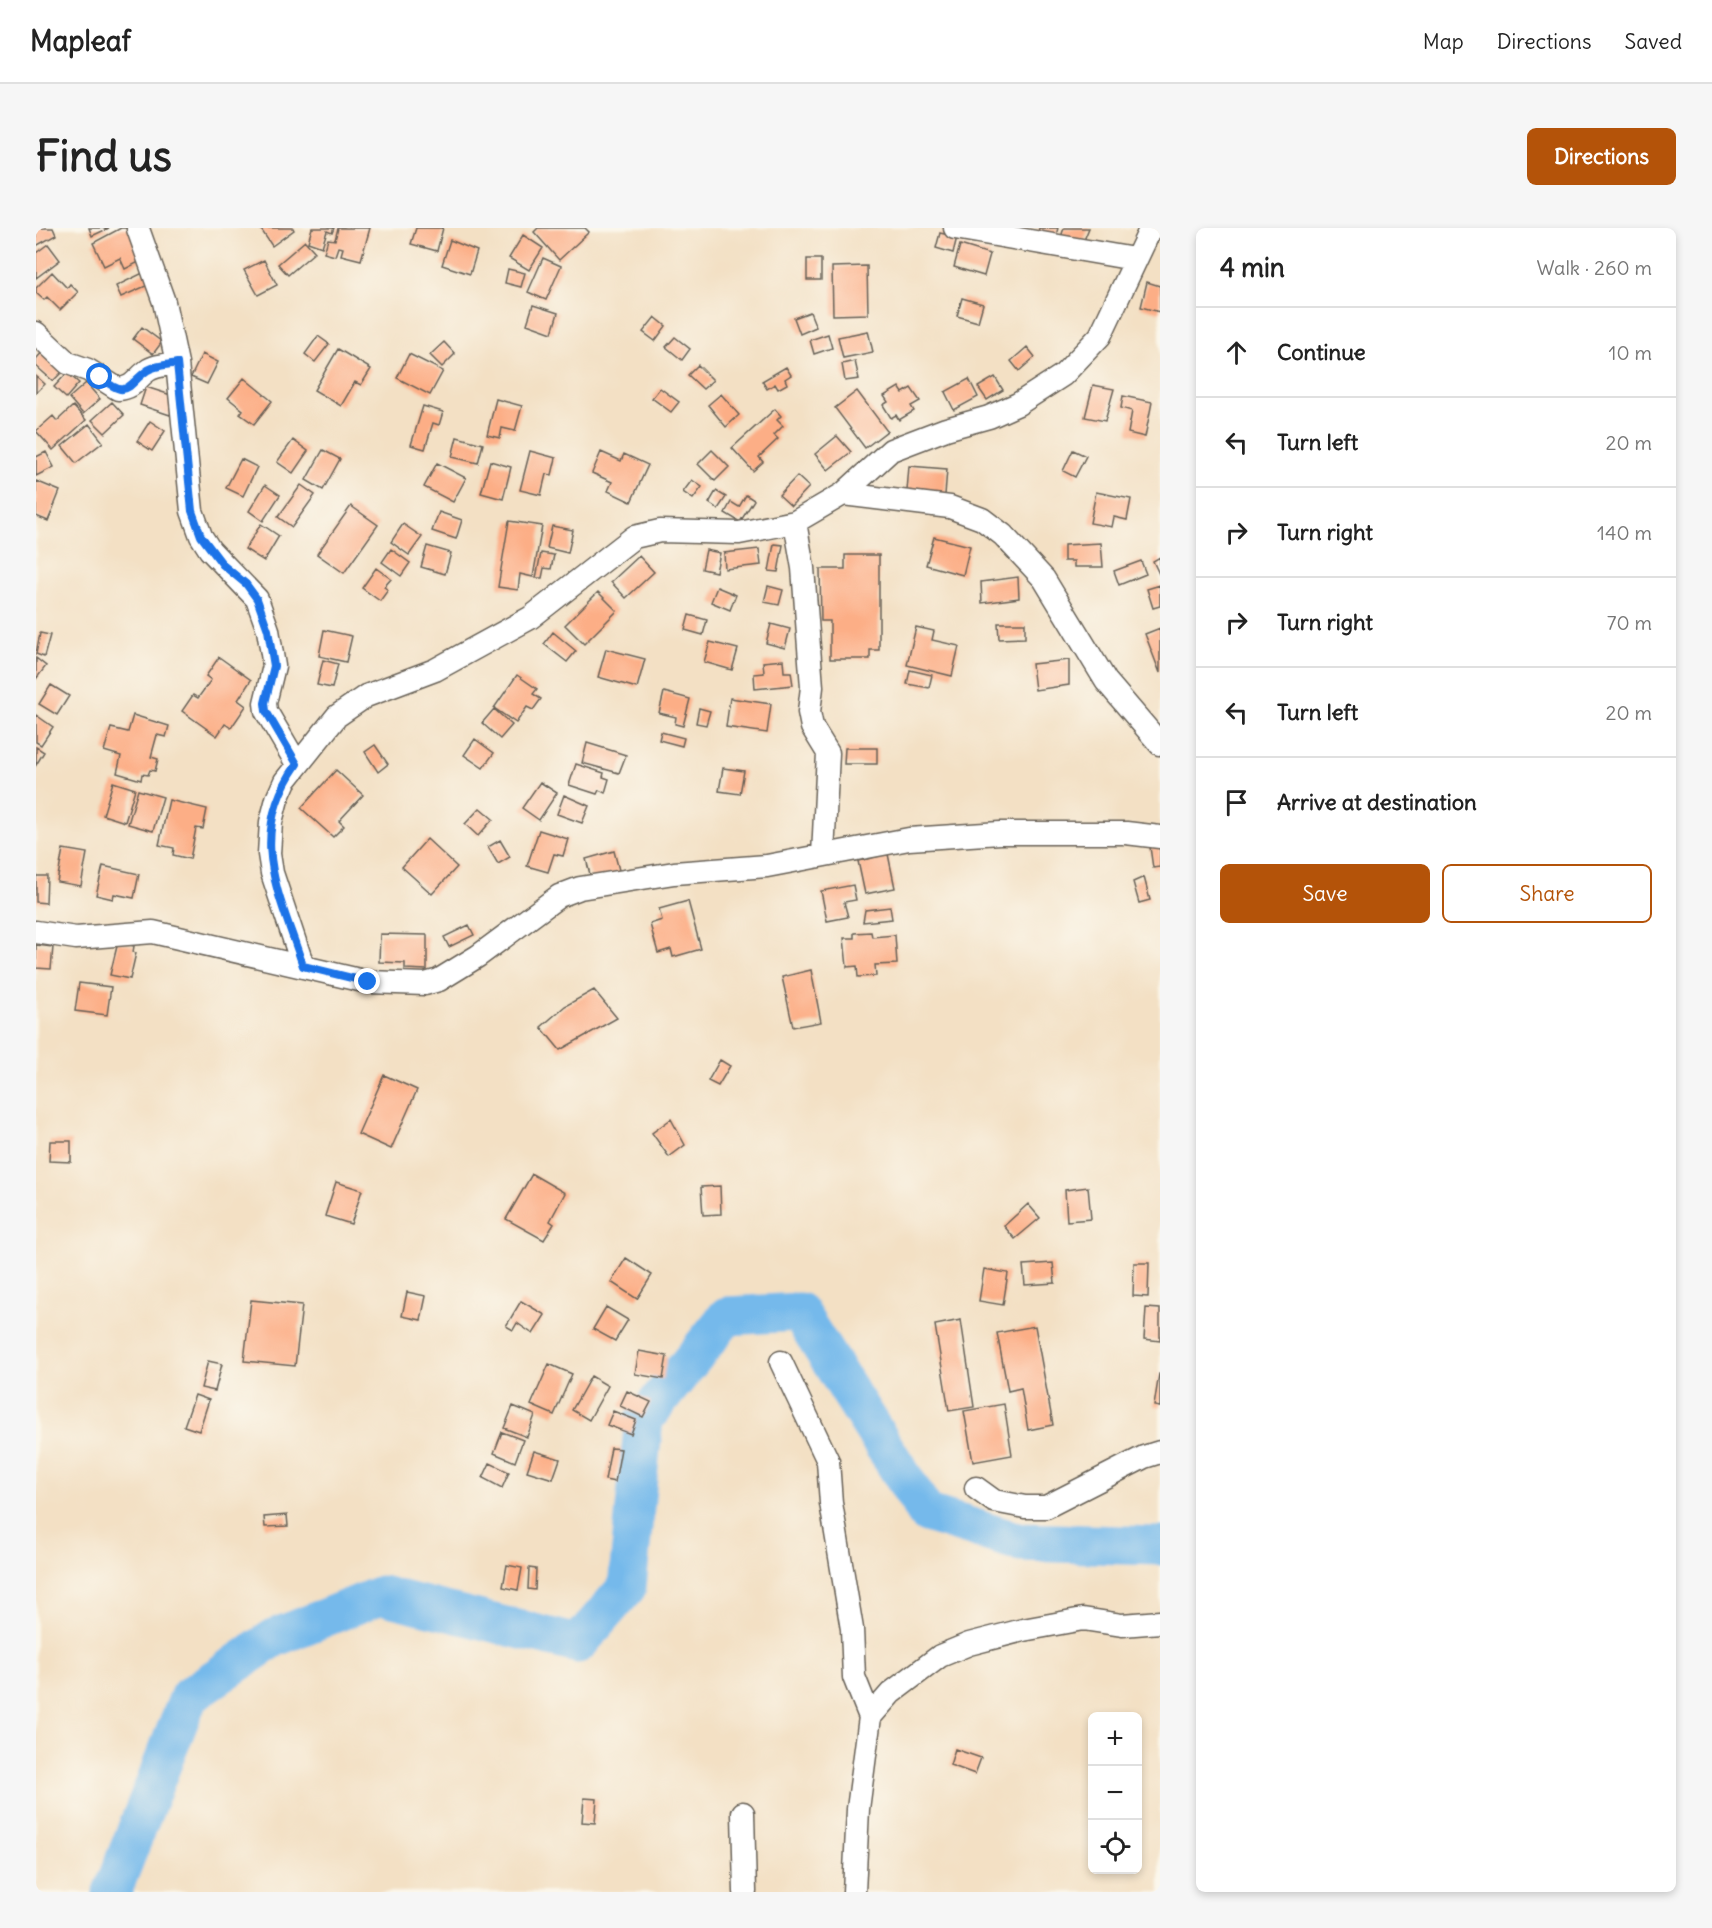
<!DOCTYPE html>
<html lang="en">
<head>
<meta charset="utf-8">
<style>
  body { margin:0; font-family:Delius,sans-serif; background:#f6f6f6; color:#222 }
  .controls { position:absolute; right:18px; bottom:18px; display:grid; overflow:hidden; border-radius:9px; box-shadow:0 3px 9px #0003 }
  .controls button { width:54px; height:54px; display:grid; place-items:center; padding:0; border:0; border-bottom:2px solid #e0e0e0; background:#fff; color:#222; font:30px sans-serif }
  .stop { position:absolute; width:18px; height:18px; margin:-14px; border:4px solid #1a73e8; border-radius:50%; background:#fff }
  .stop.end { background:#1a73e8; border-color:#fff; box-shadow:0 2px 6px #0008 }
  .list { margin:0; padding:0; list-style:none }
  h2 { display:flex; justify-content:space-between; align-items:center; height:78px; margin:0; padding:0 24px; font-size:26px }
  h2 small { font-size:20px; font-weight:400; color:#767676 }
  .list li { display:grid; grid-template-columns:39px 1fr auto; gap:18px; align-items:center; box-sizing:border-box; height:90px; padding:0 24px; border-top:2px solid #e0e0e0 }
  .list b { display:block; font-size:22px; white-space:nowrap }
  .list em { font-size:20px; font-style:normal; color:#767676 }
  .actions { display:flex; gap:12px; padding:18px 24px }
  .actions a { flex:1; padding:14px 0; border:2px solid #b45309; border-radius:9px; text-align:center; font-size:21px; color:#b45309 }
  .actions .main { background:#b45309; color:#fff }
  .icon { flex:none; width:33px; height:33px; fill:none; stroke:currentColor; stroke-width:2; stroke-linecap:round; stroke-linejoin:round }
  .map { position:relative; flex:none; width:1124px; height:1664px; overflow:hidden; border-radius:9px }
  header { display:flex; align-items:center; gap:36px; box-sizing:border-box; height:84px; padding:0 30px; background:#fff; border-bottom:2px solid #e0e0e0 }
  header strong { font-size:28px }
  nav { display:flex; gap:33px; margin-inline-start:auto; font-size:21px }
  .intro { display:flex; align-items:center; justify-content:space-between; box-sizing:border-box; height:144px; padding:0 36px }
  h1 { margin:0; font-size:42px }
  .button { padding:15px 27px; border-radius:9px; background:#b45309; color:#fff; font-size:21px; font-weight:700 }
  main { display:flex; gap:36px; padding:0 36px }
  aside { flex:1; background:#fff; border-radius:9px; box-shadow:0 3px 9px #0003 }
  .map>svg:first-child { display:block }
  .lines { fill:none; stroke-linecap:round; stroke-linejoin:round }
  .river { stroke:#75b9eb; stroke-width:39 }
  .building { fill:#fcae86 }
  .minor-casing { stroke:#676157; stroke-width:25 }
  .minor { stroke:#fff; stroke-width:22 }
  .route { stroke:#1a73e8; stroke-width:8 }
</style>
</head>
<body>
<header>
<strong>Mapleaf</strong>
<nav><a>Map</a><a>Directions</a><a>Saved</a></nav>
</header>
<div class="intro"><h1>Find us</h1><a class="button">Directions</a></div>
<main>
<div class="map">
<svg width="1124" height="1664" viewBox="0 0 1124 1664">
  <rect width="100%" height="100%" fill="#fbf7ec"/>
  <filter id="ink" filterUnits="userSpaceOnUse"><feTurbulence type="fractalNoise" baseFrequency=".0167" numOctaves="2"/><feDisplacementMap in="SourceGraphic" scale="12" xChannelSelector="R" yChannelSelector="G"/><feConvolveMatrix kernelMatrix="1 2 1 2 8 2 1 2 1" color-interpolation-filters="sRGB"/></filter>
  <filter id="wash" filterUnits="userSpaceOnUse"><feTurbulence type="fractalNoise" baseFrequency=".008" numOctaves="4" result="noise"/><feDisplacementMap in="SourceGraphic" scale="24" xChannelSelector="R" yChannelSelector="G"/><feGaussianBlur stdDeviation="1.35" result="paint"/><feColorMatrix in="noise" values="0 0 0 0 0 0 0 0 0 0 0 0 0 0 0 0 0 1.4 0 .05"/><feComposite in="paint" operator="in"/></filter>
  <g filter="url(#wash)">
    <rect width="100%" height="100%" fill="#f3e0c4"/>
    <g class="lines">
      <path class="river" d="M76 1664 153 1468 238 1410 345 1367 542 1416 591 1359 608 1191 691 1088 763 1084 890 1285 983 1314 1124 1318"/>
    </g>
    <g id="blocks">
      <path class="building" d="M0 0H17L20 7 0 18Z
        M53 0H73L56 8Z
        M85 0H96L111 30 89 41 84 30 68 38 57 15Z
        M224 0H257L258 2 236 18Z
        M276 0H298L296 5 291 3 286 19 272 14Z
        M302 0H334L325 32 305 27 307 20 302 19 299 28 288 25 292 11 299 12Z
        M380 0H407L401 23 375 16Z
        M502 0H549L553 4 523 32 498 4Z
        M1003 0H1022L1019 11 1002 5Z
        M1028 0H1053L1046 17 1025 9Z
        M904 5 921 9 917 25 900 20Z
        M487 7 507 20 493 42 473 30Z
        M414 12 441 23 434 46 406 37Z
        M269 13 279 24 252 47 242 36Z
        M12 16 24 32 0 50V25Z
        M924 17 954 26 948 48 918 39Z
        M507 30 525 38 510 72 492 64Z
        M771 31H785V52H771Z
        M228 32 241 57 222 67 208 42Z
        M831 38 832 86 797 87 796 39Z
        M472 41 489 45 485 59 469 55Z
        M113 42 119 54 85 69 80 58Z
        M16 44 31 60 34 56 42 64 24 82 11 69 8 72 0 65V60Z
        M1111 54 1124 58V84L1105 79Z
        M926 70 947 76 942 94 921 88Z
        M497 77 522 85 516 105 491 96Z
        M774 84 780 99 764 106 758 90Z
        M619 89 630 98 619 113 607 104Z
        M106 99 126 114 117 126 97 111Z
        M832 103 837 124 807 130 802 109Z
        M792 106 796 120 778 126 774 112Z
        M282 108 293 116 279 134 269 126Z
        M639 109 654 121 646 132 630 119Z
        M408 114 419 126 406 139 394 127Z
        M991 119 999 129 983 143 975 133Z
        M302 121 335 141 325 157 319 154 305 178 278 162Z
        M8 122 29 141 17 153 0 138V131Z
        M166 126 182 134 171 156 155 149Z
        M373 126 407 143 394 167 361 150Z
        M819 133 823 151 809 153 806 136Z
        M662 137 677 152 667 161 652 147Z
        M750 139 755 147 749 151 751 156 742 161 739 156 731 161 726 153Z
        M31 145 43 155 30 170 18 159Z
        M0 148 9 156 0 165Z
        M959 149 967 162 951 172 942 159Z
        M208 150 236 173 218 196 204 186 207 182 192 170Z
        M933 151 942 169 918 182 909 164Z
        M50 155 64 171 47 186 33 170Z
        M1057 157 1078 161 1069 193 1049 189Z
        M110 159 141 169 134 187 104 177Z
        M863 159 867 165 875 160 884 173 875 178 878 183 863 192 860 187 855 190 847 177 852 174 848 168Z
        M624 160 643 174 635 184 616 170Z
        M821 163 851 203 829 220 799 180Z
        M685 166 703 187 690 199 672 177Z
        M1087 168 1116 174 1109 209 1092 205 1096 183 1085 180Z
        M460 171 486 178 479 203 466 200 464 210 451 207Z
        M76 174 88 187 69 205 56 192Z
        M37 178 50 192 17 222 0 203 17 188 21 193Z
        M387 178 407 184 403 197 397 195 389 221 375 217Z
        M739 181 745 188 741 192 747 198 738 207 742 211 723 229 727 234 717 243 696 220Z
        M114 193 129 203 116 223 101 213Z
        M53 196 67 214 40 235 26 218Z
        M801 208 815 224 792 242 779 226Z
        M421 209 447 216 442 235 416 229Z
        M257 212 272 223 257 245 241 234Z
        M287 222 304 231 287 262 270 252Z
        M676 222 693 239 679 253 662 236Z
        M1037 222 1050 228 1039 249 1027 243Z
        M494 223 520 230 516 247 510 246 505 267 484 262Z
        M10 224 18 239 0 248V229Z
        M565 224 585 233 588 226 612 237 595 274 572 263 576 254 556 245Z
        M205 231 221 239 207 268 190 260Z
        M454 233 475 239 467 271 445 265Z
        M401 235 430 250 417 274 388 259Z
        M873 238 911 241 909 267 871 263Z
        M761 248 773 259 755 278 743 267Z
        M656 252 666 259 657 271 647 264Z
        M0 253 24 263 12 293 0 288Z
        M229 257 244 267 227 293 213 283Z
        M265 257 279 267 256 299 242 289Z
        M680 263 690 269 682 281 673 275Z
        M1060 264 1095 271 1091 292 1078 289 1076 299 1054 295Z
        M710 267 718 272 704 294 689 285 695 274 703 279Z
        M315 278 342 297 308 345 281 326Z
        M403 284 426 292 420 311 396 303Z
        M473 293 506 298 497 349 484 346 482 362 462 359Z
        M225 296 243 308 228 333 209 321Z
        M367 296 386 309 373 327 355 314Z
        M516 298 537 302 532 325 511 320Z
        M898 309 934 318 927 347 890 337Z
        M1065 315 1067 339H1038V333H1028V317Z
        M738 316 747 317 742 344 733 343Z
        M391 318 415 325 409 346 385 339Z
        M355 321 374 335 365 348 346 334Z
        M723 321 725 337 689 341 688 325Z
        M670 322 684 325 680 344 666 341Z
        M505 325 518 327 515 341 508 340 506 350H500Z
        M809 327H843V422H834V431H794V393H785L784 341H809Z
        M603 328 618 344 590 370 575 354Z
        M1124 329V348L1117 333Z
        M1105 333 1110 346 1083 357 1078 343Z
        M340 340 355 351 348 359 352 362 344 373 326 360Z
        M982 349 983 370 946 375 945 354Z
        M1124 357V378L1117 380 1111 361Z
        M732 358 747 362 743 377 728 374Z
        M681 359 700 367 694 382 675 374Z
        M562 364 581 383 548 416 529 397Z
        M653 387 671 392 667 407 649 402Z
        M962 395H989V410L963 411Z
        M735 396 754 401 749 420 730 415Z
        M880 399 898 403 896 412 923 418 916 448 871 437Z
        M1124 400V445L1109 406Z
        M288 402 316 408 310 434 283 428Z
        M517 404 540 423 531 434 508 416Z
        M4 405 14 407 8 429 0 426Z
        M674 414 702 421 696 442 668 434Z
        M570 421 609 431 601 460 562 449Z
        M183 429 215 452 202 472 210 478 195 500 189 496 181 508 146 483 157 467 162 470 175 452 170 448Z
        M0 430 10 438 0 451Z
        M287 432 302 436 296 460 281 457Z
        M747 432 748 444H755L757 457 719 461 718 446 728 445 727 434Z
        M1033 432V457L999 462 996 436Z
        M874 442 896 447 893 460 871 456Z
        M481 447 501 461 497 466 505 471 497 482 491 479 480 495 458 480Z
        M15 457 33 468 21 487 3 476Z
        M628 464 654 471 647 498 639 496 640 489 623 485Z
        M694 470 735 476 731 505 690 499Z
        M663 480 674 483 670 497 660 495Z
        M458 481 476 497 464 511 446 495Z
        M0 487 17 499 5 517 0 514Z
        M97 487 133 498 130 509 121 507 115 529 122 531 119 543 114 542 112 547 106 546 105 552 81 545 85 528 68 523 75 500 92 504Z
        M625 504 648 510 646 518 623 512Z
        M439 511 458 525 447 540 428 527Z
        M551 515 590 527 583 545 546 535Z
        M339 517 352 536 342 544 329 524Z
        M0 519 8 524 0 537Z
        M809 520H841V536H808Z
        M540 536 568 545 567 549 573 551 569 565 563 562 561 566 533 557Z
        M687 540 708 543 704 566 683 563Z
        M300 542 327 567 303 593 308 598 297 609 265 580Z
        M77 554 99 561 89 594 67 587Z
        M504 554 521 565 503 592 486 580Z
        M102 562 127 569 117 603 92 596Z
        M528 567 553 578 546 595 521 586Z
        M133 572 171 581 167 601 160 600 154 631 137 627 138 620 123 617Z
        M444 580 457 591 442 608 429 596Z
        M503 602 532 611 527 628 518 626 512 644 491 638Z
        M391 611 421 639 396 666 366 639Z
        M464 612 474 629 462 636 452 619Z
        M1124 617V639L1117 640 1114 619Z
        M27 621 51 625 45 658 21 654Z
        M578 623 584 646 556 654 550 631Z
        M852 626 859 660 829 666 822 633Z
        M67 638 103 646 98 670 78 666 77 671 60 667Z
        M0 648H11L10 675 0 674Z
        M1108 649 1114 672 1103 675 1097 654Z
        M817 657 820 672 808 674 812 689 791 693 785 663Z
        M652 673 665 721 637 729 635 721 622 725 614 696 626 692 623 681Z
        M854 679 856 691 827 694 829 682Z
        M433 697 438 707 413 719 408 709Z
        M835 704 836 709 859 707 861 736 839 737 840 748 822 749 821 738 811 739 808 710H818V705Z
        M344 706 391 707V742L369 741V735L343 734Z
        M82 714 98 718 97 724 100 725 94 751 74 747Z
        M0 717 17 719 15 741 0 740Z
        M775 742 785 794 757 799 746 749Z
        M43 755 75 759 71 787 39 783Z
        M558 762 581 790 524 822 505 799 529 778Z
        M684 832 694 838 682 858 672 853Z
        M348 847 381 862 355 921 322 906Z
        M635 891 649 917 633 929 616 905Z
        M14 913H35V934L13 933Z
        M496 946 529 965 514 993 518 996 508 1012 470 991Z
        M300 954 326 962 315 996 289 988Z
        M684 958 685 986 667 987 665 959Z
        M1052 959 1055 991 1031 993 1029 962Z
        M992 976 1004 990 979 1011 968 998Z
        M590 1030 616 1047 601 1071 575 1054Z
        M1017 1035 1019 1055 989 1057 987 1037Z
        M1098 1035H1113L1112 1069 1097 1068Z
        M948 1041 972 1045 967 1077 943 1073Z
        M371 1064 390 1068 385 1092 366 1088Z
        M215 1072 266 1077 259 1138 208 1133Z
        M485 1073 509 1087 497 1106 481 1095 477 1102 470 1098Z
        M570 1079 592 1092 579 1113 557 1101Z
        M1110 1080 1124 1081V1113L1108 1111Z
        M925 1092 938 1179 913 1183 899 1097Z
        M999 1098 1017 1197 992 1202 985 1160 972 1163 961 1105Z
        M603 1123 631 1128 627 1151 599 1146Z
        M172 1133 186 1136 179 1163 165 1160Z
        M513 1136 536 1146 518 1187 495 1177Z
        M1123 1146H1124V1179L1118 1178Z
        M555 1148 572 1158 553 1192 536 1182Z
        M591 1163 615 1174 607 1189 584 1178Z
        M159 1167 173 1172 163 1203 148 1198Z
        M968 1176 976 1227 937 1234 928 1183Z
        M477 1178 499 1187 491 1209 468 1200Z
        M577 1183 600 1192 595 1206 571 1197Z
        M466 1204 487 1212 479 1234 458 1225Z
        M575 1220 585 1221 579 1254 569 1252Z
        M498 1223 524 1231 517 1251 491 1243Z
        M454 1235 473 1244 466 1260 447 1250Z
        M251 1287 252 1298 229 1299 228 1289Z
        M471 1337 486 1340 482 1362 467 1359Z
        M493 1340 500 1341 499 1362 492 1361Z
        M919 1521 945 1530 939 1546 914 1537Z
        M548 1570 561 1571 559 1595 546 1594Z"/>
    </g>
  </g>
  <g filter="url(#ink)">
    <use href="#blocks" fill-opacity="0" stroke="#676157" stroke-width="1.5"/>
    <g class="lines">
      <defs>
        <path id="minor" d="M919 0 1098 31
          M102 1 128 74 141 135 156 283 165 308 174 322 221 371 232 402 238 438 229 475 230 483 261 536
          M0 105 32 135 52 142 82 161C98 160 100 151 111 143 119 137 132 137 141 135
          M807 266 914 279 946 291 967 307 1008 351 1070 453 1124 516
          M759 294 767 340 776 459 773 484 776 499 792 525 787 627
          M0 704 40 710 117 704 332 754 389 756 403 752 442 728 523 668 544 660 638 645 731 638 873 611 964 605H1090L1124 609
          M267 738 236 645 233 626 235 594 241 571 249 553 301 488 330 468 399 442 494 390 598 309 624 303 703 305 759 294 807 266 855 222 910 201 953 189 982 176 1027 147 1064 108 1115 0
          M745 1134 792 1233 795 1275 816 1401 818 1449 834 1489 822 1581 818 1664
          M940 1260 958 1273 989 1279H1010L1108 1229 1124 1224
          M834 1489 855 1465 904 1428 933 1416 987 1402 1047 1391 1086 1397 1124 1394
          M707 1585 709 1664"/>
      </defs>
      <use href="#minor" class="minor-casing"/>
      <use href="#minor" class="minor"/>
    </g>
  </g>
  <g class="lines" filter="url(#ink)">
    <path class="route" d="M64 149C93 173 90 157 112 142 120 137 132 137 141 135L156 283 165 308 187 337 210 356 221 371 232 402 238 438 229 475 230 483 261 536C210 609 243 664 267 738L332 754"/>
  </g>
</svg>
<div class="controls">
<button>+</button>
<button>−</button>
<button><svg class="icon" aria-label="locate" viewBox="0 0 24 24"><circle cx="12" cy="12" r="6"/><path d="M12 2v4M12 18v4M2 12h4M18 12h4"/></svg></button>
</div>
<div class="stop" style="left:64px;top:149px"></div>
<div class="stop end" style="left:332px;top:754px"></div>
</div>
<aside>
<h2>4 min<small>Walk · 260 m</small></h2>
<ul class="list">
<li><svg class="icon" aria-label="ahead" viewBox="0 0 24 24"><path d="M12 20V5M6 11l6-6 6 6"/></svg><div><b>Continue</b></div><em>10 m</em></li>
<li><svg class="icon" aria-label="left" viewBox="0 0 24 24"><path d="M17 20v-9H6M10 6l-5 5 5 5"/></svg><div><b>Turn left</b></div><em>20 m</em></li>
<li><svg class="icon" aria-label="right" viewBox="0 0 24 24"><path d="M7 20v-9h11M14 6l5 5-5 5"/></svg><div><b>Turn right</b></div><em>140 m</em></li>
<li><svg class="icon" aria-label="right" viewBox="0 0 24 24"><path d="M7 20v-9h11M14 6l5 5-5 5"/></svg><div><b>Turn right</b></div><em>70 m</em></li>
<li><svg class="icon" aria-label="left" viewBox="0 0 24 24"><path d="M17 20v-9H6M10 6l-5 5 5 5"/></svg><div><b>Turn left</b></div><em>20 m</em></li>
<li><svg class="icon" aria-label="arrive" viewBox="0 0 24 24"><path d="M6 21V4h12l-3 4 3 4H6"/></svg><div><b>Arrive at destination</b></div></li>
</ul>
<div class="actions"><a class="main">Save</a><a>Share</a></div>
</aside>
</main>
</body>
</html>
